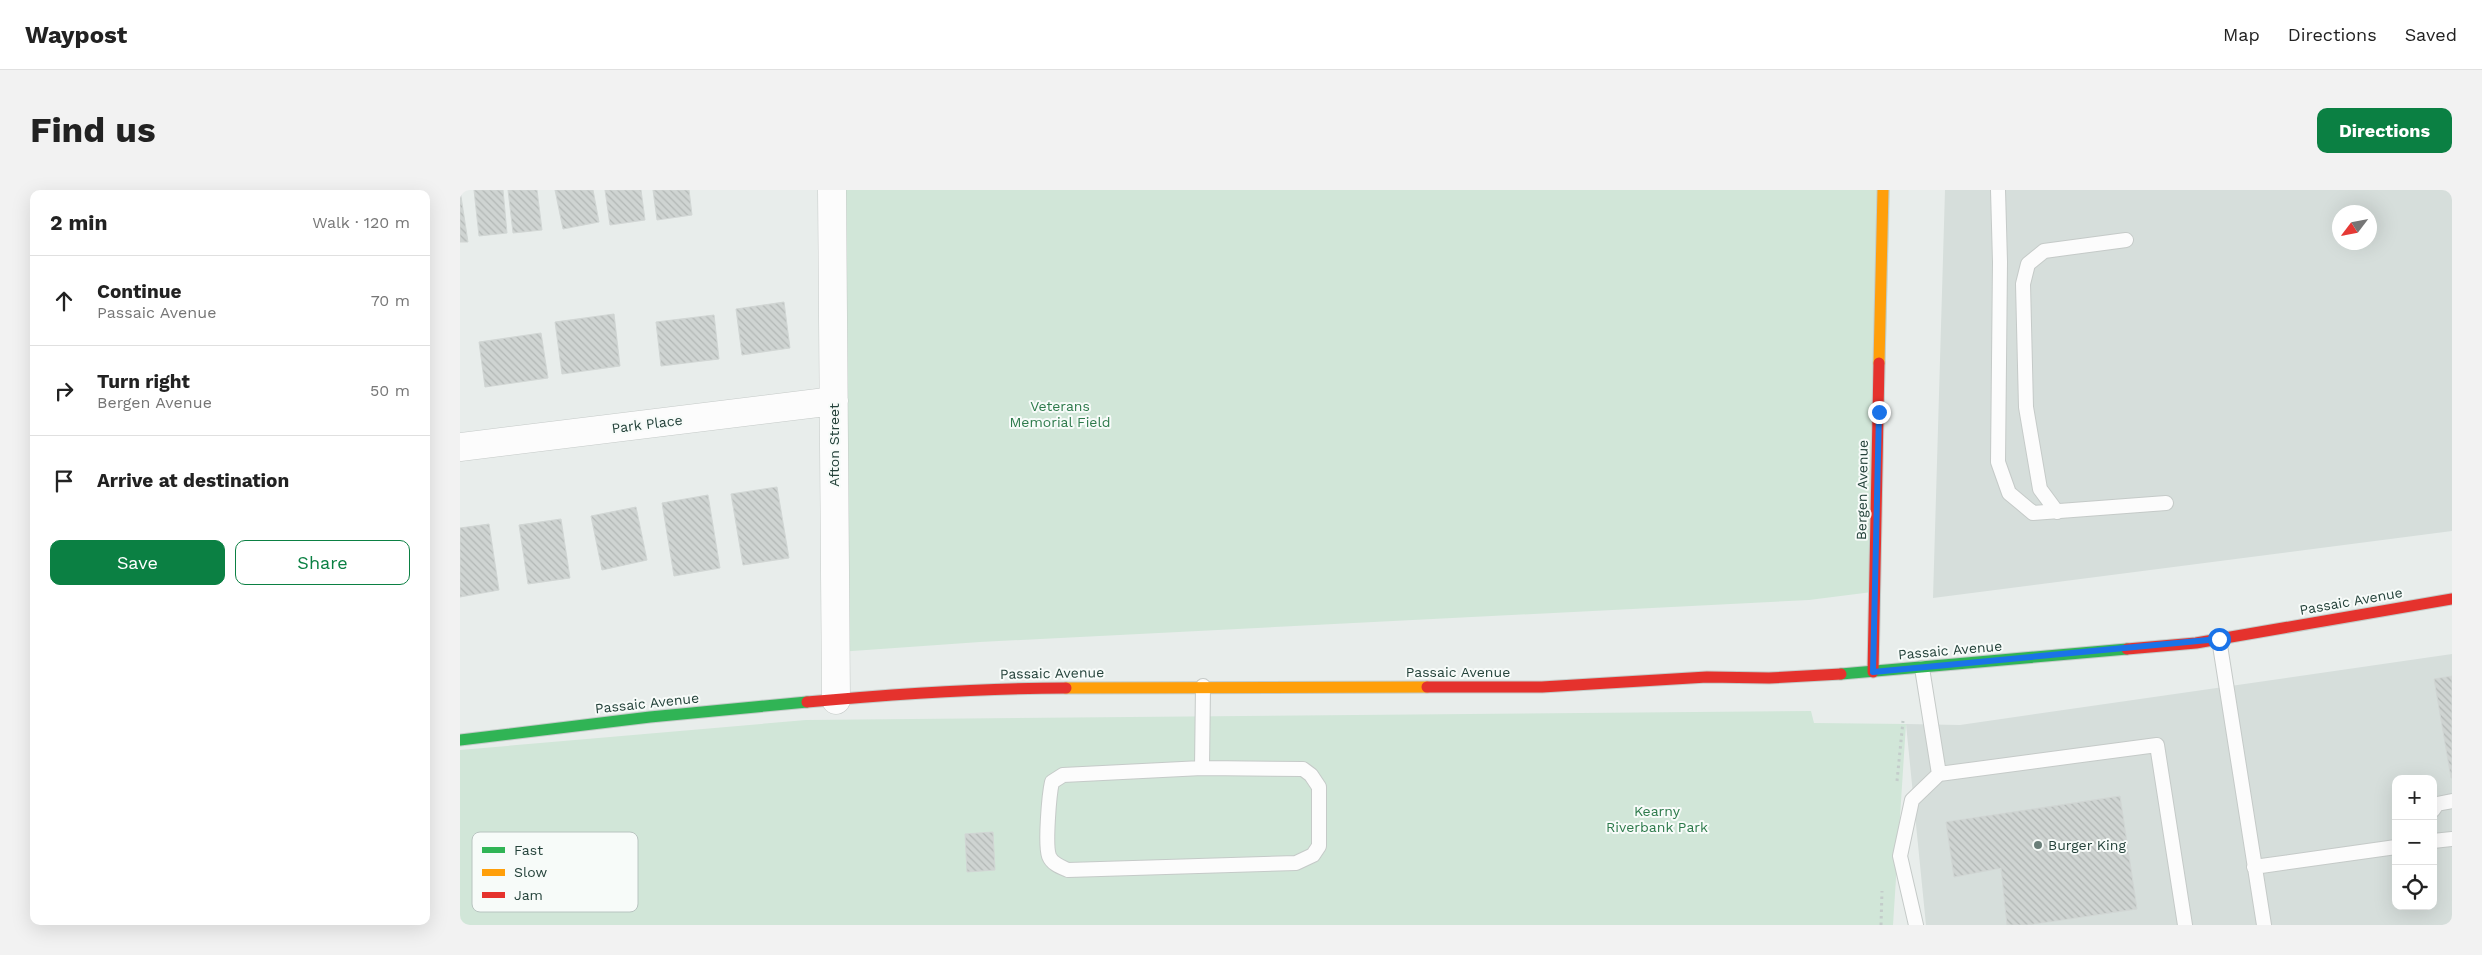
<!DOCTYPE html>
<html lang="en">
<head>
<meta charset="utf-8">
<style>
  body { margin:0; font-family:"Work Sans",sans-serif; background:#f2f2f2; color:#222 }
  .controls { position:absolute; right:15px; bottom:15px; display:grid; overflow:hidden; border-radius:10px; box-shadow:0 5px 20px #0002 }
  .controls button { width:45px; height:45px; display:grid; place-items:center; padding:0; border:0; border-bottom:1px solid #e0e0e0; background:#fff; color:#222; font:25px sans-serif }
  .compass { position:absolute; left:1872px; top:15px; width:45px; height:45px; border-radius:50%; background:#fff; box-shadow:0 5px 20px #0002; rotate:238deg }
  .stop { position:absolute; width:15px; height:15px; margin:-11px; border:4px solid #1a73e8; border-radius:50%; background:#fff }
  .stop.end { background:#1a73e8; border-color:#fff; box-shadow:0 1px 5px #0008 }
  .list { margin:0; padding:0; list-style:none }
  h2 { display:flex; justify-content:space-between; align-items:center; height:65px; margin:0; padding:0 20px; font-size:21px }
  h2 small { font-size:16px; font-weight:400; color:#767676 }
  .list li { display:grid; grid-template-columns:32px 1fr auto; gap:15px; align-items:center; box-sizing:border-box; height:90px; padding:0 20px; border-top:1px solid #e0e0e0 }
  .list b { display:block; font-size:19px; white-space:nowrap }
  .list p { margin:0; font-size:16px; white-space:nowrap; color:#767676 }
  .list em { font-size:16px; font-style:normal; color:#767676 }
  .actions { display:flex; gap:10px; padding:15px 20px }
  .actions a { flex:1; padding:11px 0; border:1px solid #0b8043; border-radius:10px; text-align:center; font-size:18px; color:#0b8043 }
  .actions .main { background:#0b8043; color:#fff }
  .icon { flex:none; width:28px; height:28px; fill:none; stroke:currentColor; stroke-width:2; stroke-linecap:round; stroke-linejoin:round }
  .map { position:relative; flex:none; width:1992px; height:735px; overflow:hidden; border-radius:10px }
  header { display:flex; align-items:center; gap:30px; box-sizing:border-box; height:70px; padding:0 25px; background:#fff; border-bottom:1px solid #e0e0e0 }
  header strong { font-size:24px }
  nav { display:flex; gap:28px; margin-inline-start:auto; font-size:18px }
  .intro { display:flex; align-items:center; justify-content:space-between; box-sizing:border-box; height:120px; padding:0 30px }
  h1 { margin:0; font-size:35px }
  .button { padding:12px 22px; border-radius:10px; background:#0b8043; color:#fff; font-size:18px; font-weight:700 }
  main { display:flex; gap:30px; padding:0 30px }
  aside { flex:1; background:#fff; border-radius:10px; box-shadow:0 5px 20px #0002 }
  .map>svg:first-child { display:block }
  .built { fill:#d6dedb; fill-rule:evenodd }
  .green { fill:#d1e6d8 }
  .building { fill:url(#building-back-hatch); stroke:#d1d6d4 }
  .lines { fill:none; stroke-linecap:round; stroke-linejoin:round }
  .lane-casing { stroke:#c5cac8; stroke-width:16 }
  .street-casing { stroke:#c5cac8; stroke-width:29 }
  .fast-casing { stroke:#c3cbc8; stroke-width:13 }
  .slow-casing { stroke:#c3cbc8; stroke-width:13 }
  .jam-casing { stroke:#c3cbc8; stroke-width:13 }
  .path { stroke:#c3ccca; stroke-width:3; stroke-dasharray:2.5 4; stroke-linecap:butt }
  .lane { stroke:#fcfcfc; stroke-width:14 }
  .street { stroke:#fcfcfc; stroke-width:28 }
  .fast { stroke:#30b455; stroke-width:11 }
  .slow { stroke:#ff9f0a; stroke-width:11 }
  .jam { stroke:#e5322d; stroke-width:11 }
  .route { stroke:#1a73e8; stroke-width:6 }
  .poi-dot { fill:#697e78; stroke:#f7fbf9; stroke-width:2 }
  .labels { text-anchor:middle; stroke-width:4; stroke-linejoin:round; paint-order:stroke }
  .park-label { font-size:14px; fill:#2d7a4b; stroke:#f7fbf9 }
  .street-label { font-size:14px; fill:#24423a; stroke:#f7fbf9 }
  .poi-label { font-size:14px; fill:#24423a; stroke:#f7fbf9; text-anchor:start }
  .key { fill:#f7fbf9; stroke:#b8c4c0; stroke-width:1 }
  .key-label { font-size:14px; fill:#24423a }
</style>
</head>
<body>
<header>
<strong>Waypost</strong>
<nav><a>Map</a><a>Directions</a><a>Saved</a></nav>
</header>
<div class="intro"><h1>Find us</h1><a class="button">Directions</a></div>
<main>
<aside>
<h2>2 min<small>Walk · 120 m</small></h2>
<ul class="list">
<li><svg class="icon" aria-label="ahead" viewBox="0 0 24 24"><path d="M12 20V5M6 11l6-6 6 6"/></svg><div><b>Continue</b><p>Passaic Avenue</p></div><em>70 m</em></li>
<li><svg class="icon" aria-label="right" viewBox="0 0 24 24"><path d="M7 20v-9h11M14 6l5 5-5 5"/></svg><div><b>Turn right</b><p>Bergen Avenue</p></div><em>50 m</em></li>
<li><svg class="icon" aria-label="arrive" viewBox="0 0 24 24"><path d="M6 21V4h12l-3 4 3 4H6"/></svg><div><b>Arrive at destination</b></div></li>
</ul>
<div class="actions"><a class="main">Save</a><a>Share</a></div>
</aside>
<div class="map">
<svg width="1992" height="735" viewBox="0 0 1992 735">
  <defs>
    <pattern id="building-back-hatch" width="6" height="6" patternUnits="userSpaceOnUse" patternTransform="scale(1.25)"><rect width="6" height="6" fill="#cfd4d2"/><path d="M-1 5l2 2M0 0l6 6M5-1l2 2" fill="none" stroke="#b2b7b5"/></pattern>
  </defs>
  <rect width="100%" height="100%" fill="#e8edeb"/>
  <path class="built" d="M1485 0H1992V341L1473 408ZM1880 22H1910V52H1880Z
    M1992 464V735H1466L1446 534 1500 535ZM1936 589H1973V716H1936Z"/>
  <path class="green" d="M375 0H1430L1420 401 1349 410 520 452 378 462Z
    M1351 521 1354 533 1446 534 1433 735H0V560L346 530Z"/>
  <path class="building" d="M0 0 8 52H0Z
    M14 0H43L47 43 19 46Z
    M48 0H77L82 40 53 43Z
    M95 0H133L139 32 103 39Z
    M145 0H181L185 30 150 35Z
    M193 0H229L232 25 197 30Z
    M324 112 330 158 282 165 276 119Z
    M154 124 160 176 102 184 95 132Z
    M254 125 259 169 201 176 196 132Z
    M81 143 88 188 25 197 19 152Z
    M317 297 329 368 283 375 271 304Z
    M248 305 260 378 214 386 202 313Z
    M176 317 187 370 142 380 131 326Z
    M101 329 110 388 68 394 59 335Z
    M29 334 39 400 0 407V338Z
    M1992 486V588H1991L1974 489Z
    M1660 606 1677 719 1567 735H1547L1541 678 1494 687 1486 632Z
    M533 642 535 680 507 682 505 644Z"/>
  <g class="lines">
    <defs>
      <path id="lane" d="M1538 0 1540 72 1538 272 1549 303 1573 323 1706 313
        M1597 322 1580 299 1566 217 1563 94 1568 74 1584 61 1666 50
        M1759 449 1804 735
        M1462 478 1479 584
        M742 578 603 585 592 592C589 605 585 655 589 666 592 674 601 677 608 680L836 673 853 665 859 656V597L851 585 843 579 742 578 743 496
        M1973 620 1977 614 1992 611
        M1973 651 1992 649
        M1794 677 1936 657
        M1456 735 1440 666 1452 610 1479 584 1697 555 1725 735"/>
      <path id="street" d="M372 0 376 510
        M0 257 374 211"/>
      <path id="fast" d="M1381 484 1667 459
        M0 550 190 527 347 512"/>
      <path id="slow" d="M1419 173 1423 0
        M606 498 967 497"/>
      <path id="jam" d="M1667 459 1736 453 1992 409
        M1413 482 1419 173
        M967 497H1082L1247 487 1309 488 1381 484
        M347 512C433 504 520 498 606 498"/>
    </defs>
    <use href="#lane" class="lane-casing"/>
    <use href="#street" class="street-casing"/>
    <use href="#fast" class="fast-casing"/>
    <use href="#slow" class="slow-casing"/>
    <use href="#jam" class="jam-casing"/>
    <path class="path" d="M1437 591 1443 531
      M1421 735 1422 701"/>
    <use href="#lane" class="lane"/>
    <use href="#street" class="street"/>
    <use href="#fast" class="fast"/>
    <use href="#slow" class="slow"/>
    <use href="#jam" class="jam"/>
  </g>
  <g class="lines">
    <path class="route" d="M1419 222 1413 482 1759 449"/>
  </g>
  <circle class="poi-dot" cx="1578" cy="655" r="5"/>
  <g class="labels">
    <g class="park-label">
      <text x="600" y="221">Veterans<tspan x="600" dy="16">Memorial Field</tspan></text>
      <text x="1197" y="626">Kearny<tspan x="1197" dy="16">Riverbank Park</tspan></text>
    </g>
    <g class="street-label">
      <text transform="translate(187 234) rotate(-7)" y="5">Park Place</text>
      <text transform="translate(374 255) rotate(-90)" y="5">Afton Street</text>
      <text transform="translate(1402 300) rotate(-89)" y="5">Bergen Avenue</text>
      <text transform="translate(1891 411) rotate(-10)" y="5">Passaic Avenue</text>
      <text transform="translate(1490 460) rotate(-5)" y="5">Passaic Avenue</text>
      <text x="998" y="487">Passaic Avenue</text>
      <text transform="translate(592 483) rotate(-1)" y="5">Passaic Avenue</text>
      <text transform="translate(187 513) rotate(-6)" y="5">Passaic Avenue</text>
    </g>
    <g class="poi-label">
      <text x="1588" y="660">Burger King</text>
    </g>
  </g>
  <rect x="12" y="642" width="166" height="80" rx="8" class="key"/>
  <rect x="22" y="657" width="23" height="6" fill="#30b455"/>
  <rect x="22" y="679" width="23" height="7" fill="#ff9f0a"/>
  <rect x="22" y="702" width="23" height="6" fill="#e5322d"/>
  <g class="key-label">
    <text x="54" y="665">Fast</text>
    <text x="54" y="687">Slow</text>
    <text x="54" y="710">Jam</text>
  </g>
</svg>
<div class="controls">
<button>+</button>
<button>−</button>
<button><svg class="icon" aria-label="locate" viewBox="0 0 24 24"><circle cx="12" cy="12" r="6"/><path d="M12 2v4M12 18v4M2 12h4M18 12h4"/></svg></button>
</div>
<svg class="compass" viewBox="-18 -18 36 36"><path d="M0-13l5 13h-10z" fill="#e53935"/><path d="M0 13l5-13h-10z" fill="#767676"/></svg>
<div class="stop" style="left:1759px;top:449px"></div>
<div class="stop end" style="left:1419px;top:222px"></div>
</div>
</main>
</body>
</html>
